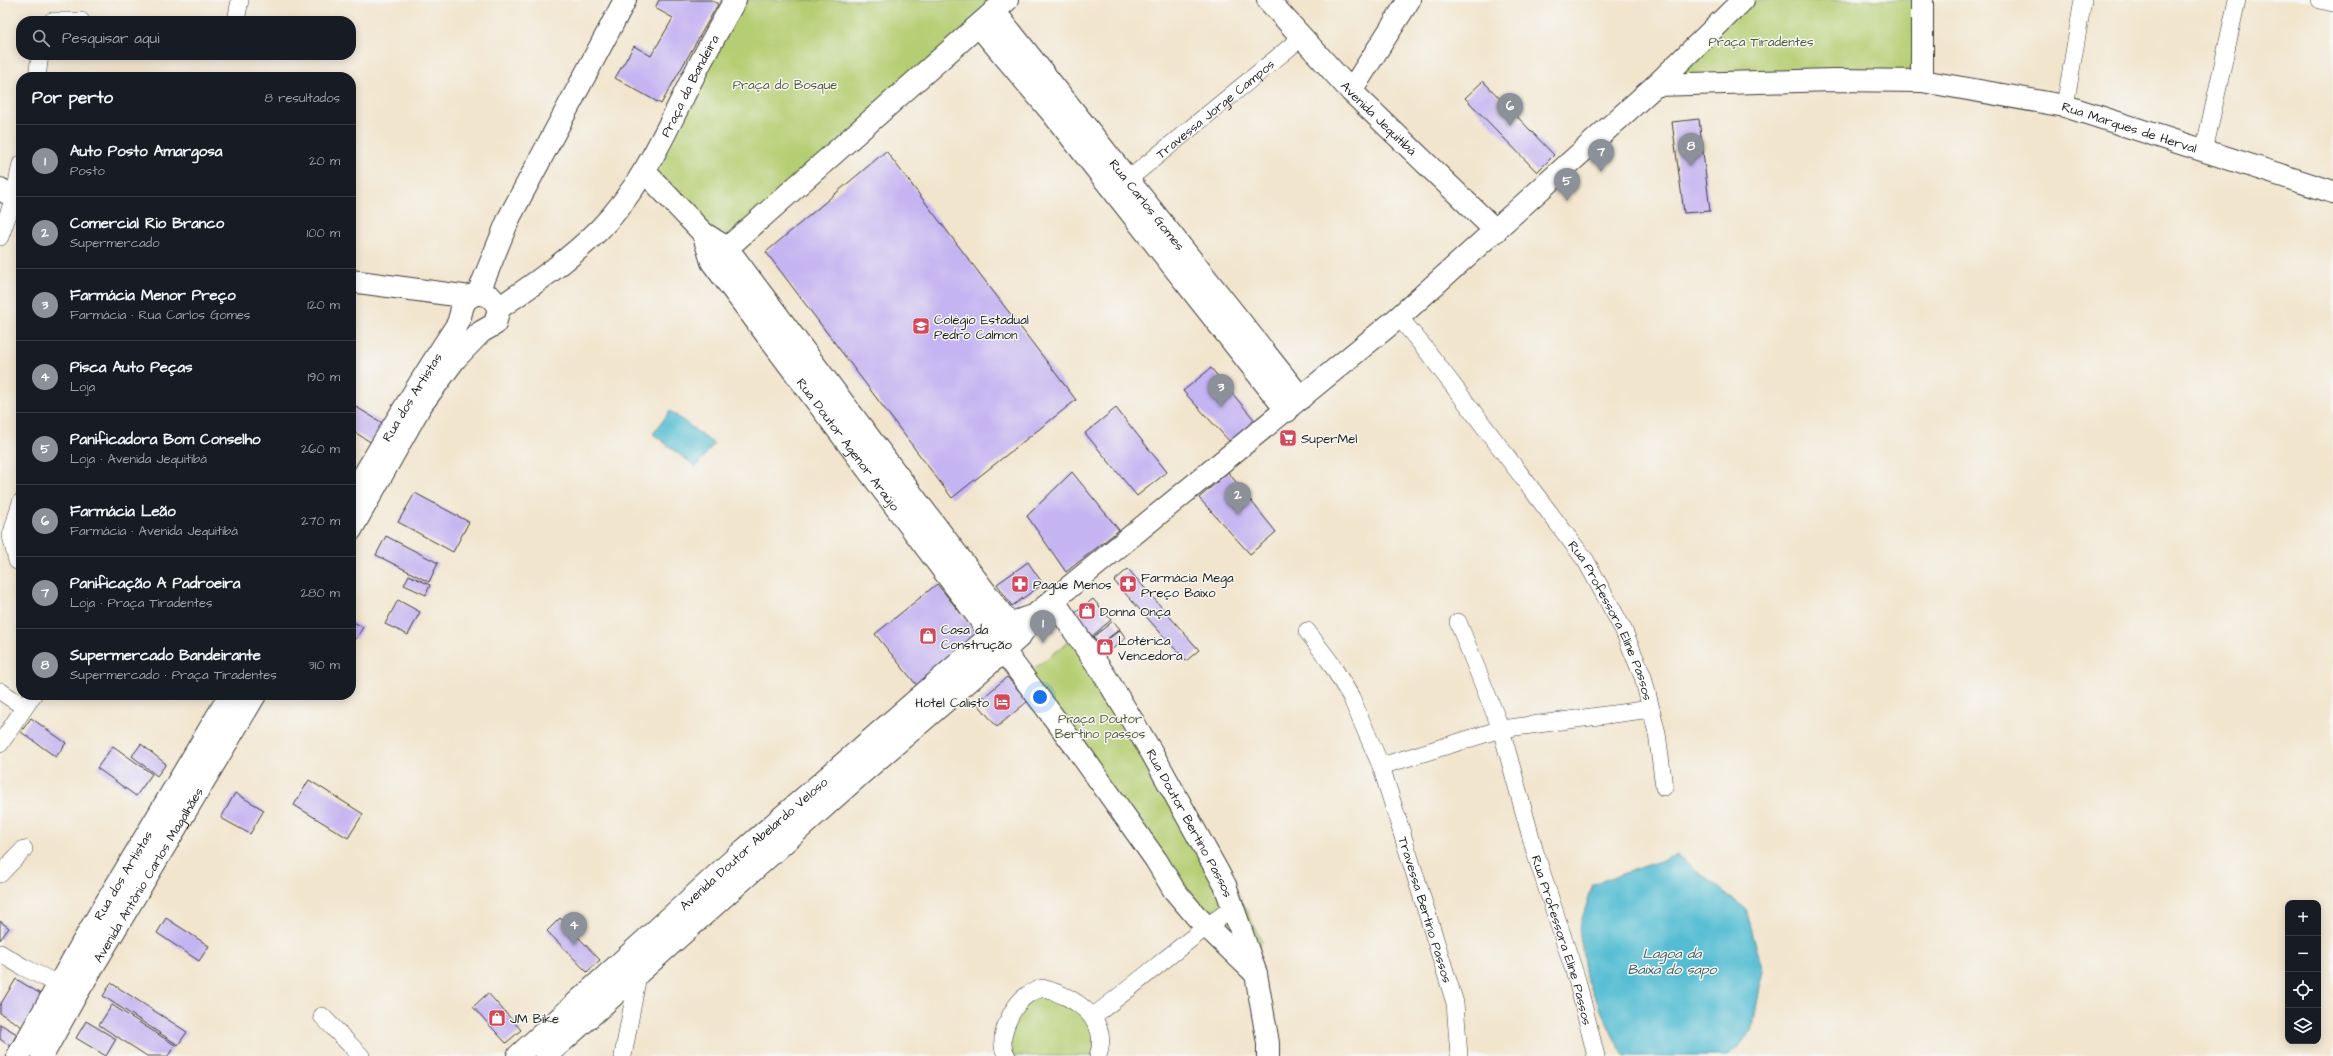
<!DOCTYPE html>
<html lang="pt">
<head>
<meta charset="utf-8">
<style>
  body { margin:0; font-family:"Architects Daughter",sans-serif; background:#20242c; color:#f1f3f6 }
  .controls { position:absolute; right:12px; bottom:12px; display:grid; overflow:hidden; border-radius:8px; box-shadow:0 2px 10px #0003 }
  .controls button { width:36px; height:36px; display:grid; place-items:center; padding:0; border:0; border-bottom:1px solid #363941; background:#171b24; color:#f1f3f6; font:20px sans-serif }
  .you { position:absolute; left:1040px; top:697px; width:14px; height:14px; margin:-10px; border:3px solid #fff; border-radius:50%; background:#1a73e8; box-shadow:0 0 0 6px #1a73e833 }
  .badge { display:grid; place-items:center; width:26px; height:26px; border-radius:50%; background:#8c9099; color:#fff; font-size:13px; font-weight:700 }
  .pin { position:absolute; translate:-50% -33px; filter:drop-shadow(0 1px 2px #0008) }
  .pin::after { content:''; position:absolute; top:21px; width:14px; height:12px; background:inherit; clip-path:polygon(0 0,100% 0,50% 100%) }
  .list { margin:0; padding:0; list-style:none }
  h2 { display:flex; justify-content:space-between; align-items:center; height:52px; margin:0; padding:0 16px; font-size:17px }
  h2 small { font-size:13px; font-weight:400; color:#9ea1a6 }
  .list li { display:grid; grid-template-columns:26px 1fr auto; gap:12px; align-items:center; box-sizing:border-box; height:72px; padding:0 16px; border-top:1px solid #363941 }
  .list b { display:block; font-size:15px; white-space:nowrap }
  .list p { margin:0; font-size:13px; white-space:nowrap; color:#9ea1a6 }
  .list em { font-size:13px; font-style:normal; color:#9ea1a6 }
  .icon { flex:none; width:22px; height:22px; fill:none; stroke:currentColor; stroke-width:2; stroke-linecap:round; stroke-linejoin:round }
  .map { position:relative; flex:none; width:2333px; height:1056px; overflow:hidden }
  .search { position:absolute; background:#171b24; box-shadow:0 2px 10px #0003; left:16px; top:16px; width:340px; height:44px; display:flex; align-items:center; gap:10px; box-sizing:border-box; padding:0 14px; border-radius:16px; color:#9ea1a6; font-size:15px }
  .panel { position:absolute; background:#171b24; box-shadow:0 2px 10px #0003; left:16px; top:72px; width:340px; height:628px; border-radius:16px }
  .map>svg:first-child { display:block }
  .green { fill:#b6ce73; stroke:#697548 }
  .water { fill:#55bdd3; stroke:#386c78 }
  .building { fill:#c4b4f1 }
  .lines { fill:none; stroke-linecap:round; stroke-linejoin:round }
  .street-casing { stroke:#3c3a37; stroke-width:18 }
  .secondary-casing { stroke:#3c3a37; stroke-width:24 }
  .primary-casing { stroke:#3c3a37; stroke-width:24 }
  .street { stroke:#fff; stroke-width:17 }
  .secondary { stroke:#fff; stroke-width:22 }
  .primary { stroke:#fff; stroke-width:22 }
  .labels { text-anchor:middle; stroke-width:3; stroke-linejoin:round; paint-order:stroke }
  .park-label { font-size:13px; fill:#525a3a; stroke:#f6f6f2 }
  .street-label { font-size:13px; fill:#1c1c1c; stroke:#f6f6f2 }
  .poi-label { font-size:13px; fill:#1c1c1c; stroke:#f6f6f2; text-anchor:start }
  .water-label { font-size:14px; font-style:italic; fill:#335c65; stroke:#f6f6f2 }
</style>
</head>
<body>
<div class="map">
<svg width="2333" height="1056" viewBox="0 0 2333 1056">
  <rect width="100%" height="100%" fill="#f6f6f2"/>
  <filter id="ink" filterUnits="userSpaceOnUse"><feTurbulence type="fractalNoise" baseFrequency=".025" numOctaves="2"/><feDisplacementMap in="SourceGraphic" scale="8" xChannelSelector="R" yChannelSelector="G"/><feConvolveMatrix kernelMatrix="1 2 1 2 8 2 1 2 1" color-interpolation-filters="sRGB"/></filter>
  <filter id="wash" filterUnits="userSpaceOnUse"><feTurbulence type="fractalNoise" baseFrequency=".012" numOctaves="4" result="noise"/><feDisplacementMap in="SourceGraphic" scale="16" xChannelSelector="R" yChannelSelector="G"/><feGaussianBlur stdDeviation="0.9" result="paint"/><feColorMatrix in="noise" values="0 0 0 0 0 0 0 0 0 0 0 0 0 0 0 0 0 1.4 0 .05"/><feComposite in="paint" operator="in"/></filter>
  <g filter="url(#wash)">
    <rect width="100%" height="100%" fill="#f2e5ce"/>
    <path class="green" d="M724 0H1008L727 248 670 198 651 160Z
      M1743 0H1922V80L1657 84Z
      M1074 638 1237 892 1262 942 1248 966 1196 916 1028 673Z
      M1039 989 1094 1021V1056H1012L1010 1017Z"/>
    <path class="water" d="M670 411 714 444 696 467 653 434Z
      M1677 855 1746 909 1763 971 1752 1031 1728 1056H1625L1614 1038 1586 978 1579 928 1593 884Z"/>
    <g id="blocks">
      <path class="building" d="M659 0H711L718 4 661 104 615 78 634 46 651 56 673 18 655 8Z
        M1483 81 1554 155 1537 172 1465 98Z
        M1699 119 1710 211 1684 213 1672 122Z
        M886 151 1076 400 952 498 766 252Z
        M1211 368 1257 423 1232 444 1183 391Z
        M353 405 389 427 377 446 351 430V409Z
        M1116 408 1167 472 1137 496 1085 433Z
        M1072 472 1119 530 1066 572 1027 516Z
        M1228 472 1276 532 1250 554 1199 498Z
        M415 493 469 522 453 552 398 522Z
        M386 536 438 563 429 582 376 555Z
        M1028 562 1043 584 1012 606 997 584Z
        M1128 569 1199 650 1186 661 1114 581Z
        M409 575 430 585 426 595 404 585Z
        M937 584 981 638 919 688 875 634Z
        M1093 599 1111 620 1092 636 1074 614Z
        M398 600 420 612 408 635 385 624Z
        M351 621 363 627 356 639 351 637Z
        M1113 621 1120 629 1099 645 1093 637Z
        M1120 630 1126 638 1106 654 1099 646Z
        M1007 677 1028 701 997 727 977 703Z
        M31 718 66 743 56 757 21 732Z
        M141 744 166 764 157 776 132 756Z
        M113 746 152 774 136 796 97 768Z
        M309 780 363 814 348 838 294 805Z
        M235 793 264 810 250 834 221 818Z
        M166 918 209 946 199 961 157 933Z
        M560 918 600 960 587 972 547 931Z
        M0 921 9 928 0 940Z
        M16 979 44 996 24 1028 0 1013V1005Z
        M111 983 187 1032 178 1045 103 996Z
        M488 993 521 1030 506 1043 473 1007Z
        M112 1005 175 1045 168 1056H147L99 1025Z
        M86 1021 116 1039 106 1056 76 1038Z
        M0 1024 17 1034 10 1046 0 1039Z"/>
    </g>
  </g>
  <g filter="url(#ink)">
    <use href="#blocks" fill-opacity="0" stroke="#3c3a37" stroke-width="1"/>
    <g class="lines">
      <defs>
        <g id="street">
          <path d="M2320 0 2333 3"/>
          <path d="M52 21H81"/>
          <path d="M236 21 240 0"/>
          <path d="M37 77 40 55"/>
          <path d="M2065 106 2083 0"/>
          <path d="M2204 151 2237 0"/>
          <path id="s1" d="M1119 187 1301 38"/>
          <path d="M0 237 14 198 21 164"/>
          <path id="s2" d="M1399 317 1427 351 1586 561 1623 629 1643 677 1651 709 1501 729 1535 852 1577 980 1596 1056"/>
          <path d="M17 561 11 536 21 502"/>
          <path id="s3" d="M1307 631 1330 662 1351 697 1381 766 1455 1003 1459 1056"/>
          <path d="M0 691 24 707"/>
          <path d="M1651 709 1657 733 1664 787"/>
          <path d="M0 744 33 695"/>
          <path d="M1381 766 1501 729 1458 622"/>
          <path d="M0 874 24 849"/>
          <path d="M0 953 23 967 70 990"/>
          <path d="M322 1016 361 1056"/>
          <path d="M1092 1017C1140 982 1184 941 1234 907"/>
          <path d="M623 1056 639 970"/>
          <path d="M1007 1056C995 1040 1012 1005 1027 995 1032 992 1037 990 1042 988 1073 996 1111 1018 1098 1056"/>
        </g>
        <g id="secondary">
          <path id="s4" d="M1268 0 1351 91 1496 231"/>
          <path id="s5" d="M994 11 1301 398"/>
          <path d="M979 26 1053 114 1287 411"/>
          <path d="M1922 81V0"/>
          <path d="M1351 91 1409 0"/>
          <path d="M644 171 703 233 727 248 1019 637"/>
          <path d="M0 189 21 201"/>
          <path id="s6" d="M703 233 712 262 1075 746 1156 860 1174 890 1196 916 1256 974"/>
          <path d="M717 257 1007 0"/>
          <path d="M351 281 470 297"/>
          <path d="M478 294 509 218 625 0"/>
          <path id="s7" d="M499 308C534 284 569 260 599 230 638 191 662 140 686 91 701 60 718 30 735 0"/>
          <path id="s8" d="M351 497C385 439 420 381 457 325 462 316 460 305 468 298 475 292 484 294 491 297L499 308 495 324 481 332 455 359 421 405 351 530"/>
          <path id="s9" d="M1053 600 1105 676 1152 753 1225 885 1256 974 1268 1043V1056"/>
          <path id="s10" d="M18 1056 91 928 230 695"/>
          <path id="s11" d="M42 1056 77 993 255 695"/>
        </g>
        <g id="primary">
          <path id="s12" d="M1656 85 1833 80 1922 81 2065 106 2333 192"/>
          <path id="s13" d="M518 1056 744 850 982 643 1009 624 1035 615"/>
          <path d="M546 1056 863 772 1004 651 1019 637 1035 615 1399 317 1656 85 1743 0"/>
        </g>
      </defs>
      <use href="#street" class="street-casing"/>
      <use href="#secondary" class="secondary-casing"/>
      <use href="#primary" class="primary-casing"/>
      <use href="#street" class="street"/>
      <use href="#secondary" class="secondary"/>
      <use href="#primary" class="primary"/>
    </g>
  </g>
  <defs>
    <symbol id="school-square" viewBox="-11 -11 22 22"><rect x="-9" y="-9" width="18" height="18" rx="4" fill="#d1495b" stroke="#f6f6f2"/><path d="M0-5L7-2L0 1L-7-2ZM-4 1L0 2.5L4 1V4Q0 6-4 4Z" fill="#fff"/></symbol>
    <symbol id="supermarket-square" viewBox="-11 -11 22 22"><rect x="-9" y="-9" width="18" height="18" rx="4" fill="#d1495b" stroke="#f6f6f2"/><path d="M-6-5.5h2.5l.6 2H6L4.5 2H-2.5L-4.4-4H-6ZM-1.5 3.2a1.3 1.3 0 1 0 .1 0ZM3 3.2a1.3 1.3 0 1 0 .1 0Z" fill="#fff"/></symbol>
    <symbol id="pharmacy-square" viewBox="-11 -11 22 22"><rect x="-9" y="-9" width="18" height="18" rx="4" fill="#d1495b" stroke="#f6f6f2"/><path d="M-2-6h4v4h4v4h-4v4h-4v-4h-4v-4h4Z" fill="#fff"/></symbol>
    <symbol id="shop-square" viewBox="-11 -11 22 22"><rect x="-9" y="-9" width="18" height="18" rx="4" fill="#d1495b" stroke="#f6f6f2"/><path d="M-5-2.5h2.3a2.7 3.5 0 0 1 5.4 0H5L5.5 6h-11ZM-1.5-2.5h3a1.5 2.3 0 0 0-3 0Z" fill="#fff"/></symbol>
    <symbol id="hotel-square" viewBox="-11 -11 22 22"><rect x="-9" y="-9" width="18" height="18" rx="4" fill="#d1495b" stroke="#f6f6f2"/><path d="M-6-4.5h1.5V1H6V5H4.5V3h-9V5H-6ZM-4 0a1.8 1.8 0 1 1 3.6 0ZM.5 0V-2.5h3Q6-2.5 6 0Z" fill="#fff"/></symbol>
  </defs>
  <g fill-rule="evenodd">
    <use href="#school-square" x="911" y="316" width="20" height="20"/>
    <use href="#supermarket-square" x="1278" y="428" width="20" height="20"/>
    <use href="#pharmacy-square" x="1010" y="574" width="20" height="20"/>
    <use href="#pharmacy-square" x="1118" y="574" width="20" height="20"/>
    <use href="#shop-square" x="1077" y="601" width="20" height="20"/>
    <use href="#shop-square" x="918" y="626" width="20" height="20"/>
    <use href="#shop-square" x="1095" y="637" width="20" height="20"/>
    <use href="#hotel-square" x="992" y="692" width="20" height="20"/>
    <use href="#shop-square" x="487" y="1008" width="20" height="20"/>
  </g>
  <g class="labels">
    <g class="park-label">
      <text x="1761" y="46">Praça Tiradentes</text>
      <text x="785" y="89">Praça do Bosque</text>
      <text x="1100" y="723">Praça Doutor<tspan x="1100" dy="15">Bertino passos</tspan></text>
    </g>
    <g class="street-label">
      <text dy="5" stroke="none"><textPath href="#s7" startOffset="298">Praça da Bandeira</textPath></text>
      <text dy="5" stroke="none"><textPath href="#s1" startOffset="124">Travessa Jorge Campos</textPath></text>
      <text dy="5" stroke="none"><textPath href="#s4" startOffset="162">Avenida Jequitibá</textPath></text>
      <text dy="5" stroke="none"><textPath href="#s12" startOffset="479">Rua Marques de Herval</textPath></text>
      <text dy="5" stroke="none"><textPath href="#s5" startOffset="247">Rua Carlos Gomes</textPath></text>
      <text dy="5" stroke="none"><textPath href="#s8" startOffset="117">Rua dos Artistas</textPath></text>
      <text dy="5" stroke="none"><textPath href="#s6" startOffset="258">Rua Doutor Agenor Araújo</textPath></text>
      <text dy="5" stroke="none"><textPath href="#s2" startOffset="372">Rua Professora Eline Passos</textPath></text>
      <text dy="5" stroke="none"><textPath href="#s9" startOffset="262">Rua Doutor Bertino Passos</textPath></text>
      <text dy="5" stroke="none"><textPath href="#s13" startOffset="317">Avenida Doutor Abelardo Veloso</textPath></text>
      <text dy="5" stroke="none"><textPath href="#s10" startOffset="209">Rua dos Artistas</textPath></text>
      <text dy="5" stroke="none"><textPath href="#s11" startOffset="210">Avenida Antônio Carlos Magalhães</textPath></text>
      <text dy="5" stroke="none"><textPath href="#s3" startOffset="305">Travessa Bertino Passos</textPath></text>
      <text dy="5" stroke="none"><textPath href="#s2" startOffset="841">Rua Professora Eline Passos</textPath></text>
    </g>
    <g class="poi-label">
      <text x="934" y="324">Colégio Estadual<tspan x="934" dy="15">Pedro Calmon</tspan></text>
      <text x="1301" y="443">SuperMel</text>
      <text x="1141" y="582">Farmácia Mega<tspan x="1141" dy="15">Preço Baixo</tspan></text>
      <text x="1033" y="589">Pague Menos</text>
      <text x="1100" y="616">Donna Onça</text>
      <text x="941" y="634">Casa da<tspan x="941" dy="15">Construção</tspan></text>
      <text x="1118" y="645">Lotérica<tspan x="1118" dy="15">Vencedora</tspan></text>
      <text x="989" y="707" text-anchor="end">Hotel Calisto</text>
      <text x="510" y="1023">JM Bike</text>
    </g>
    <g class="water-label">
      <text x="1672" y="958">Lagoa da<tspan x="1672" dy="16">Baixa do sapo</tspan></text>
    </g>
  </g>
</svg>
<div class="controls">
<button>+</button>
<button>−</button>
<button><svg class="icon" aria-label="locate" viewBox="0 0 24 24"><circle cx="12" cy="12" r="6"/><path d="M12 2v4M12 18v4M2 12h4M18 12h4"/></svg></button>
<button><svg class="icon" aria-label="layers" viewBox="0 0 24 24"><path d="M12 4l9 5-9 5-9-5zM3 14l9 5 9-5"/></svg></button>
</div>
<div class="you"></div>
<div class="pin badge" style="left:1043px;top:643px">1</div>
<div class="pin badge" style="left:1238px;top:515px">2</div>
<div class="pin badge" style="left:1221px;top:407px">3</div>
<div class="pin badge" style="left:574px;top:945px">4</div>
<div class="pin badge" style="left:1567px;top:201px">5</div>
<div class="pin badge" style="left:1510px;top:126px">6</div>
<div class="pin badge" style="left:1601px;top:172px">7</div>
<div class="pin badge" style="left:1691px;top:166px">8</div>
<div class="search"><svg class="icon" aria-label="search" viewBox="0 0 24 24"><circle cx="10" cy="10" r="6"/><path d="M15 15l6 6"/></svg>Pesquisar aqui</div>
<section class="panel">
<h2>Por perto<small>8 resultados</small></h2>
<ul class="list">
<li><span class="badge">1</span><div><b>Auto Posto Amargosa</b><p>Posto</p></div><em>20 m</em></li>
<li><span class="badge">2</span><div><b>Comercial Rio Branco</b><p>Supermercado</p></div><em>100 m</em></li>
<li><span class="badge">3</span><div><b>Farmácia Menor Preço</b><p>Farmácia · Rua Carlos Gomes</p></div><em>120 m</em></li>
<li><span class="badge">4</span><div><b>Pisca Auto Peças</b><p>Loja</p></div><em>190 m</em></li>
<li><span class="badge">5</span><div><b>Panificadora Bom Conselho</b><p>Loja · Avenida Jequitibá</p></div><em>260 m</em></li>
<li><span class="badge">6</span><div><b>Farmácia Leão</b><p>Farmácia · Avenida Jequitibá</p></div><em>270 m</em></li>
<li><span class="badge">7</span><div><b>Panificação A Padroeira</b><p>Loja · Praça Tiradentes</p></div><em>280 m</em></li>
<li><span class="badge">8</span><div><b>Supermercado Bandeirante</b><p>Supermercado · Praça Tiradentes</p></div><em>310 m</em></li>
</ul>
</section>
</div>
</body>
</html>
